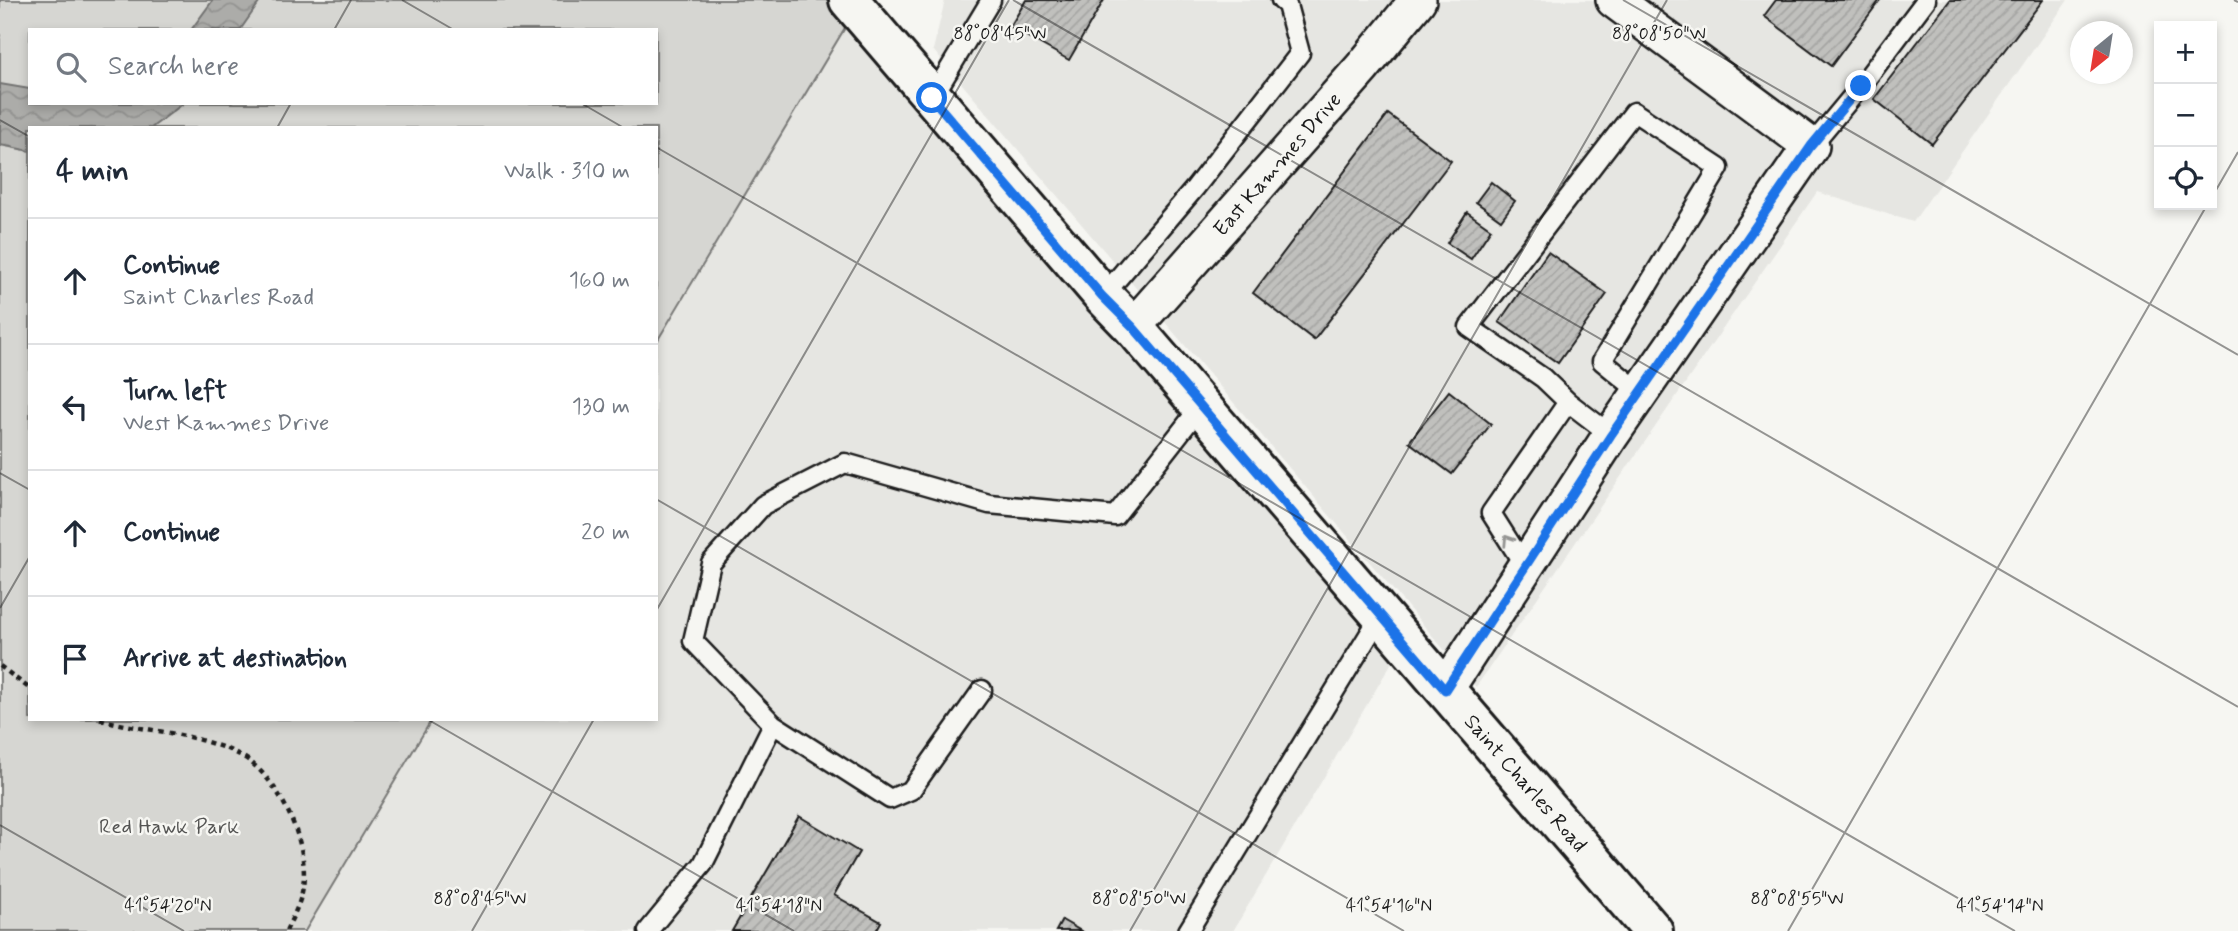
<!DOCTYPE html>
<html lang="en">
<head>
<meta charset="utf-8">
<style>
  body { margin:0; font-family:Mynerve,sans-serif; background:#f6f6f7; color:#1f2937 }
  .controls { position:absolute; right:21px; top:21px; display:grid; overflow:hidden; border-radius:0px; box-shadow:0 4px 10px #0003 }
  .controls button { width:63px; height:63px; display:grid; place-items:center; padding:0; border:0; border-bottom:2px solid #e0e1e3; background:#fff; color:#1f2937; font:35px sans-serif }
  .compass { position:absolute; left:2070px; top:21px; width:63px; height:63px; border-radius:50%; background:#fff; box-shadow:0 4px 10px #0003; rotate:210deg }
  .stop { position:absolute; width:21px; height:21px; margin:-16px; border:5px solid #1a73e8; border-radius:50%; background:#fff }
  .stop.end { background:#1a73e8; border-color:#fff; box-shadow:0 2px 7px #0008 }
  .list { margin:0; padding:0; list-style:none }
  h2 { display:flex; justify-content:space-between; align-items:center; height:91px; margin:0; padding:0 28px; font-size:30px }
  h2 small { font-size:23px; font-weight:400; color:#747a83 }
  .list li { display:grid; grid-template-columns:46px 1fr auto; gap:21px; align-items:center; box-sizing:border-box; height:126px; padding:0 28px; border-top:2px solid #e0e1e3 }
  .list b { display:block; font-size:26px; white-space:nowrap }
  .list p { margin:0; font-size:23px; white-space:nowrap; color:#747a83 }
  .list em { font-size:23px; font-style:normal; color:#747a83 }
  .icon { flex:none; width:38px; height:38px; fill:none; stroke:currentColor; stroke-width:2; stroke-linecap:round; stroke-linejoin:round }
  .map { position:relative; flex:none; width:2238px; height:931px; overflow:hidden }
  .search { position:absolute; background:#fff; box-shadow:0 4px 10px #0003; left:28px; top:28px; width:630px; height:77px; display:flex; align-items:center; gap:18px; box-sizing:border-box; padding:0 24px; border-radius:0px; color:#747a83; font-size:26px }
  .panel { position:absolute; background:#fff; box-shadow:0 4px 10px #0003; left:28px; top:126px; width:630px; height:595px; border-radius:0px }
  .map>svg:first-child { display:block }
  .built { fill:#e6e6e2 }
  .green { fill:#d6d6d2; stroke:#797977; stroke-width:2; fill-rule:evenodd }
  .water { fill:url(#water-waves); stroke:#727271; stroke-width:2 }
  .building { fill:url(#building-hatch); stroke:#1c1c1c; stroke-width:2 }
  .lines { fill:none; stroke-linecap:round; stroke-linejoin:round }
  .service-casing { stroke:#1c1c1c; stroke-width:23 }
  .minor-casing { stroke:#1c1c1c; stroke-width:40 }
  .tertiary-casing { stroke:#1c1c1c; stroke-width:44 }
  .path { stroke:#1c1c1c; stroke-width:4.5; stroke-dasharray:5 5; stroke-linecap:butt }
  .service { stroke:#f6f6f2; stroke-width:18 }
  .minor { stroke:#f6f6f2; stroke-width:35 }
  .tertiary { stroke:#f6f6f2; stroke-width:38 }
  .oneway { stroke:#949492 }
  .route { stroke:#1a73e8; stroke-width:9 }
  .ticks { fill:none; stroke:#1c1c1c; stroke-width:2; stroke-opacity:0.45 }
  .labels { text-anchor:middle; stroke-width:5; stroke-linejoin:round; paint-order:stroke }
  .street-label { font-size:21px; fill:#1c1c1c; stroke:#f6f6f2 }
  .park-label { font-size:21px; fill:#545453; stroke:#f6f6f2 }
  .ticks-label { font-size:18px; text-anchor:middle; fill:#1c1c1c; stroke:#f6f6f2; stroke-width:5; stroke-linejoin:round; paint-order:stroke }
</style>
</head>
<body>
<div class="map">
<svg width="2238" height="931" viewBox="0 0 2238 931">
  <defs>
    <pattern id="water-waves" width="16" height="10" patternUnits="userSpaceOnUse" patternTransform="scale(1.75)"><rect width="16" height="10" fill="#acaca9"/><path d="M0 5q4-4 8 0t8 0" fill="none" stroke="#939391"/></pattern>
    <pattern id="building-hatch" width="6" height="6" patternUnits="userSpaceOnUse" patternTransform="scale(1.75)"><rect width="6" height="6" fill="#c0c0bd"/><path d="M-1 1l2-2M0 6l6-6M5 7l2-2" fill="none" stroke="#a4a4a2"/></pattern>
  </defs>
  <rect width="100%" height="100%" fill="#f6f6f2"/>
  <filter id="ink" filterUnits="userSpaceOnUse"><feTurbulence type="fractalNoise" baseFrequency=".0143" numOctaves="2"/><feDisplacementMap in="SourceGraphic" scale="14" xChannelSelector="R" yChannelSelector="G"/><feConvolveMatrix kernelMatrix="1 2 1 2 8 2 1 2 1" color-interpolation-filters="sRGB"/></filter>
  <g filter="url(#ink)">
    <path class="built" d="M945 0H2068L1913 222 1817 192 1476 687 933 50Z
      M847 25 1398 652 1233 931H305L432 719H656V343Z"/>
    <path class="green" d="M0 0H845L855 11 656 343V128H30V719H432L305 931H0ZM30 30H656V103H30Z"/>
    <path class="water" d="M213 0H261L240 30H191Z
      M0 84 30 89V103H184L151 128H30V151L0 145Z"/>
    <path class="building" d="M1026 0H1104L1069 60 1010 27Z
      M1776 0H1880L1831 66 1764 16Z
      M1950 0H2043L1932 144 1874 99Z
      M1388 114 1451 161 1314 340 1253 293Z
      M1491 182 1515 201 1501 220 1476 202Z
      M1467 212 1491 229 1471 259 1447 243Z
      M1548 252 1607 294 1558 363 1499 322Z
      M1449 391 1491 424 1452 474 1409 442Z
      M799 816 859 852 834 895 881 922 876 931H732Z
      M1062 920 1081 931H1056Z"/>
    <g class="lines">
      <defs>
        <path id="service" d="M932 98 991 0
          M1811 146 1861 86 1926 0
          M1103 296 1195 188 1300 53 1287 5 1281 0
          M1611 435 1568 402 1543 378 1469 327 1634 112 1719 168 1602 361 1641 393
          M1526 568 1491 513 1568 402
          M982 690 911 790 890 799 773 724 693 641 711 563 763 505 845 463 989 504 1115 516 1201 406
          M648 931 703 864 773 724
          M1188 931 1381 615"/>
        <path id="minor" d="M1133 327 1362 68 1418 0
          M1445 690 1611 435 1811 146 1614 0"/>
        <path id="tertiary" d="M849 0 1103 296 1133 327 1653 931"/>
      </defs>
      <use href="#service" class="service-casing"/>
      <use href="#minor" class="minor-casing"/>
      <use href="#tertiary" class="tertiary-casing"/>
      <path class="path" d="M0 666 30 689
        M100 719C138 730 178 731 216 745 228 749 245 756 254 765 286 792 313 855 301 896 298 908 291 920 286 931"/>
      <use href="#service" class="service"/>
      <use href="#minor" class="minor"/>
      <use href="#tertiary" class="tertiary"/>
    </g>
    <defs><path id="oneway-chevron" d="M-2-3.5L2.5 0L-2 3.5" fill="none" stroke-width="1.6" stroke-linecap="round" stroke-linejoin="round" transform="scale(1.75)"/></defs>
    <use class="oneway" href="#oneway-chevron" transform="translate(1508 540) rotate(-123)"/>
  </g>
  <g class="lines" filter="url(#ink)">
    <path class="route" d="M932 98 1102 296 1133 327 1445 690 1611 435 1811 146 1861 86"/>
  </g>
  <path class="ticks" d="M402 0 454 30M1013 0 2238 707M1623 0 2238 355M2234 0 2238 2M334 30 351 0M581 103 624 128M0 120 30 137M277 128 291 103M656 147 2015 931M2212 197 2238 152M0 473 30 490M656 499 1404 931M0 608 30 556M656 611 1009 0M427 719 794 931M0 825 184 931M472 931 594 719M1130 931 1667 0M1788 931 2207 205"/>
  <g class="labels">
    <g class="street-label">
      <text transform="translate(1277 164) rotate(-49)" y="7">East Kammes Drive</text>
      <text transform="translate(1526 783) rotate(49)" y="7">Saint Charles Road</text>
    </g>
    <g class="park-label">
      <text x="169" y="833">Red Hawk Park</text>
    </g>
  </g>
  <g class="ticks-label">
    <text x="1000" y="39">88°08'45"W</text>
    <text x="1659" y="39">88°08'50"W</text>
    <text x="480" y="904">88°08'45"W</text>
    <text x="1139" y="904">88°08'50"W</text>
    <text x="1797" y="904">88°08'55"W</text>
    <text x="168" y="911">41°54'20"N</text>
    <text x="779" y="911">41°54'18"N</text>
    <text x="1389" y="911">41°54'16"N</text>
    <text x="2000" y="911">41°54'14"N</text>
  </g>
</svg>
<div class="controls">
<button>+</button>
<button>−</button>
<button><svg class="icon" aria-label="locate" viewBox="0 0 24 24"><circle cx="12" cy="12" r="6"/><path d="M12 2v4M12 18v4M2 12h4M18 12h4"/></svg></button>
</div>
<svg class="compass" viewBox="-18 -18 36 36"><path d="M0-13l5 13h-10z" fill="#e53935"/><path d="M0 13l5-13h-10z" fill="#747a83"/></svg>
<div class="stop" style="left:932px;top:98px"></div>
<div class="stop end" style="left:1861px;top:86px"></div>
<div class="search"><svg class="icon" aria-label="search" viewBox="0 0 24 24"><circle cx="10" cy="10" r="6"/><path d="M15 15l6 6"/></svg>Search here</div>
<section class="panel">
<h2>4 min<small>Walk · 310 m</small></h2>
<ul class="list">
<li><svg class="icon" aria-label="ahead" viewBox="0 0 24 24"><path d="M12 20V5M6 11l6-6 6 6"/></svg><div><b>Continue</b><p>Saint Charles Road</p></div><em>160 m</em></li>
<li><svg class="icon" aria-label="left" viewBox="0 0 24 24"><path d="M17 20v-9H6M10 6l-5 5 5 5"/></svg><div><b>Turn left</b><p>West Kammes Drive</p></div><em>130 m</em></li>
<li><svg class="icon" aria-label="ahead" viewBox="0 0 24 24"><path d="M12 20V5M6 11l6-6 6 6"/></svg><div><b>Continue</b></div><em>20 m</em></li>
<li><svg class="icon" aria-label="arrive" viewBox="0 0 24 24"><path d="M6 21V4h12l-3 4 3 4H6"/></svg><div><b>Arrive at destination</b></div></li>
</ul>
</section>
</div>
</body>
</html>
